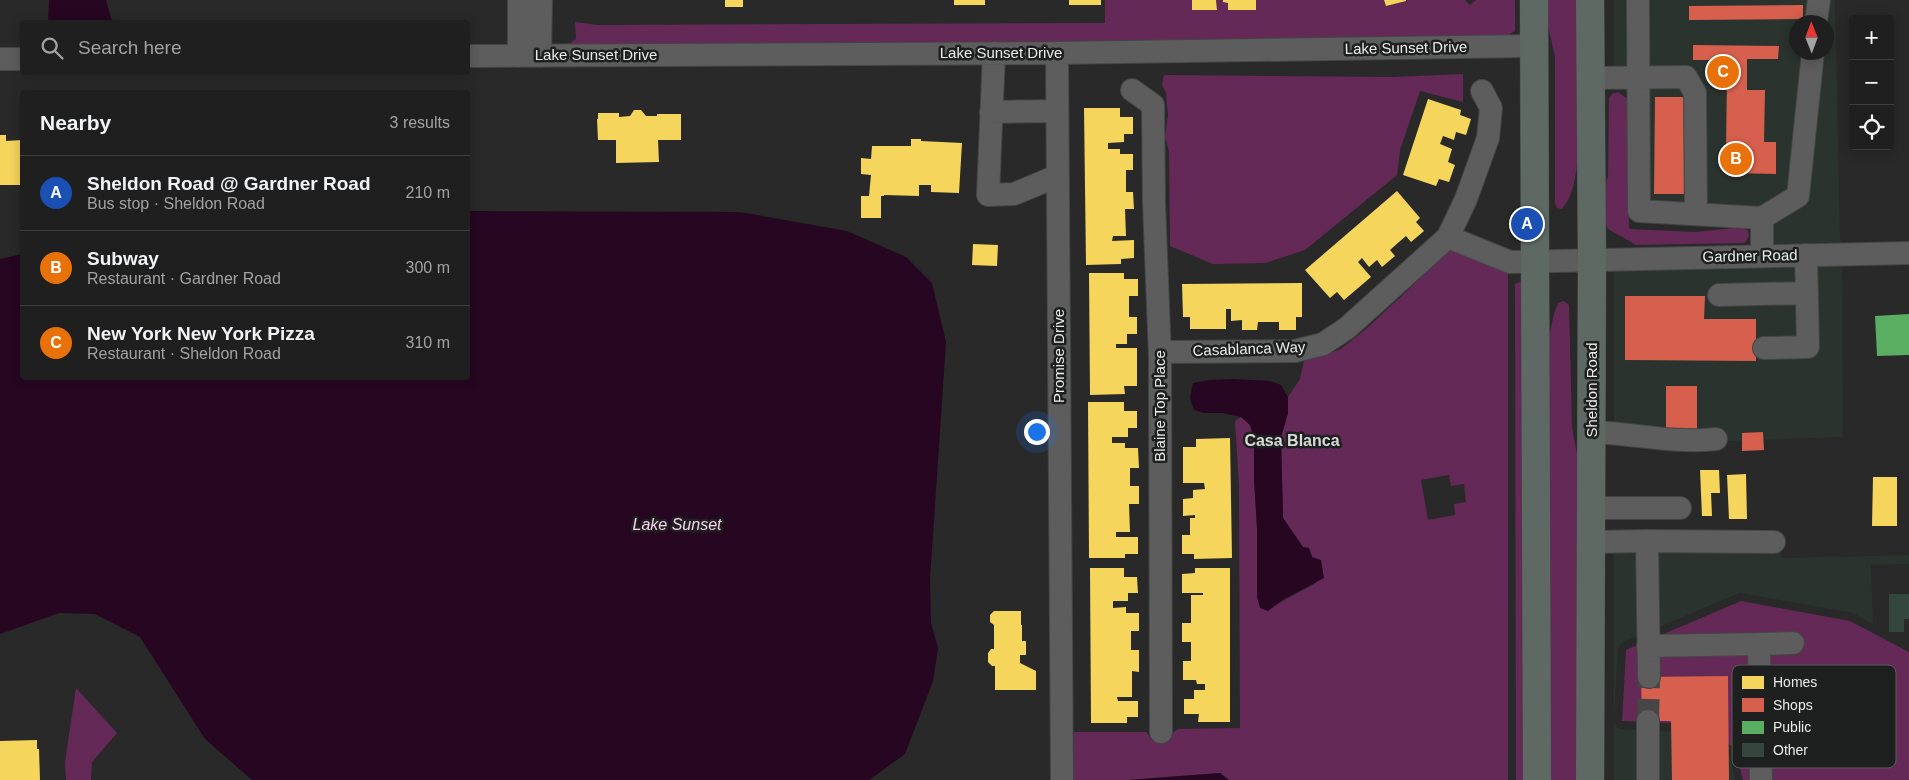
<!DOCTYPE html>
<html lang="en">
<head>
<meta charset="utf-8">
<style>
  body { margin:0; font-family:Helvetica,sans-serif; background:#2b2c2b; color:#f1f3f6 }
  .controls { position:absolute; right:15px; top:15px; display:grid; overflow:hidden; border-radius:5px; box-shadow:0 2px 12px #0003 }
  .controls button { width:45px; height:45px; display:grid; place-items:center; padding:0; border:0; border-bottom:1px solid #3c3d3c; background:#1e1f1e; color:#f1f3f6; font:25px sans-serif }
  .compass { position:absolute; left:1789px; top:15px; width:45px; height:45px; border-radius:50%; background:#1e1f1e; box-shadow:0 2px 12px #0003; rotate:359deg }
  .you { position:absolute; left:1036px; top:431px; width:18px; height:18px; margin:-12px; border:4px solid #fff; border-radius:50%; background:#1a73e8; box-shadow:0 0 0 8px #1a73e833 }
  .badge { display:grid; place-items:center; width:32px; height:32px; border-radius:50%; background:#2563eb; color:#fff; font-size:16px; font-weight:700 }
  .pin { position:absolute; translate:-50% -50%; border:2px solid #fff; box-shadow:0 1px 5px #0006 }
  .list { margin:0; padding:0; list-style:none }
  h2 { display:flex; justify-content:space-between; align-items:center; height:65px; margin:0; padding:0 20px; font-size:21px }
  h2 small { font-size:16px; font-weight:400; color:#a1a2a4 }
  .list li { display:grid; grid-template-columns:32px 1fr auto; gap:15px; align-items:center; box-sizing:border-box; height:75px; padding:0 20px; border-top:1px solid #3c3d3c }
  .list b { display:block; font-size:19px; white-space:nowrap }
  .list p { margin:0; font-size:16px; white-space:nowrap; color:#a1a2a4 }
  .list em { font-size:16px; font-style:normal; color:#a1a2a4 }
  .icon { flex:none; width:28px; height:28px; fill:none; stroke:currentColor; stroke-width:2; stroke-linecap:round; stroke-linejoin:round }
  .map { position:relative; flex:none; width:1909px; height:780px; overflow:hidden }
  .search { position:absolute; background:#1e1f1e; box-shadow:0 2px 12px #0003; left:20px; top:20px; width:450px; height:55px; display:flex; align-items:center; gap:12px; box-sizing:border-box; padding:0 18px; border-radius:5px; color:#a1a2a4; font-size:19px }
  .panel { position:absolute; background:#1e1f1e; box-shadow:0 2px 12px #0003; left:20px; top:90px; width:450px; height:290px; border-radius:5px }
  .map>svg:first-child { display:block }
  .built { fill:#2b332e; fill-rule:evenodd }
  .green { fill:#652958; fill-rule:evenodd }
  .water { fill:#260621 }
  .homes { fill:#f6d55c }
  .shops { fill:#d6604d }
  .public { fill:#5aae61 }
  .building { fill:#35463f }
  .lines { fill:none; stroke-linecap:round; stroke-linejoin:round }
  .minor-tunnel { stroke:#454645; stroke-width:22; stroke-dasharray:22 11; stroke-linecap:butt }
  .minor-casing { stroke:#444645; stroke-width:24 }
  .major-casing { stroke:#444645; stroke-width:29 }
  .minor { stroke:#5c5d5c; stroke-width:22 }
  .major { stroke:#5e6964; stroke-width:28 }
  .labels { text-anchor:middle; stroke-width:5; stroke-linejoin:round; paint-order:stroke }
  .street-label { font-size:15px; fill:#eaeceb; stroke:#1d201e }
  .neighbourhood-label { font-size:16px; font-weight:bold; fill:#d7dbd8; stroke:#1d201e }
  .water-label { font-size:16px; font-style:italic; fill:#fcd1f0; stroke:#1d201e }
  .key { fill:#1d201e; stroke:#5a5d5c; stroke-width:1 }
  .key-label { font-size:14px; fill:#eaeceb }
</style>
</head>
<body>
<div class="map">
<svg width="1909" height="780" viewBox="0 0 1909 780">
  <rect width="100%" height="100%" fill="#282928"/>
  <path class="built" d="M1614 0H1835L1840 238 1842 244 1752 246 1753 225 1636 221 1632 92 1622 85H1614ZM1796 22H1826V52H1796Z
    M1842 264 1843 437 1614 445V269Z
    M1779 530 1782 558 1909 555V564L1871 565 1873 624 1853 613 1740 593 1623 642 1618 649 1614 716V534Z
    M1614 723 1617 727 1621 729 1695 733 1729 753 1735 780H1614Z"/>
  <path class="green" d="M1105 0H1192V10L1217 9 1216 0H1223L1224 2 1228 3V10H1256V0H1384L1386 6 1408 0H1465L1470 5 1476 0H1515V31L1503 38 535 49 570 43 576 39 575 22 597 25 1105 23Z
    M1546 0H1579L1578 156C1576 174 1574 195 1562 209L1557 208 1555 203V57L1546 17Z
    M1463 74V102L1420 91 1400 150 1397 175 1305 250 1265 263 1213 264 1170 246 1169 152 1165 136 1168 115 1166 93 1162 85 1164 75 1392 77Z
    M1618 92 1628 99 1629 229 1696 232 1743 227 1748 231 1749 236 1745 243 1636 245 1608 229 1602 216 1601 199 1608 176 1609 98 1612 94Z
    M1450 248 1508 271V780H1229L1220 773 1128 780H1073L1074 732H1146L1153 741H1162L1178 729 1240 728 1239 486 1235 421 1241 417 1250 425 1254 438V479L1257 528 1272 607 1316 583 1312 557 1309 548 1303 547 1283 518 1281 437 1288 413V397L1300 379 1304 361 1341 349 1366 329 1407 291ZM1449 475 1451 486 1464 484 1466 502 1454 504 1455 515 1428 520 1421 480Z
    M1526 279V780H1516L1515 284Z
    M1564 301 1569 305 1572 427 1578 460 1579 780H1547V346L1554 314 1558 303Z
    M1741 601 1850 621 1909 652V780H1743L1735 748 1697 724 1622 721 1626 650Z
    M76 688 117 733 92 762 91 780H66L65 762Z"/>
  <path class="water" d="M49 0H106L111 18 115 22H48Z
    M468 211 740 212 847 231 906 257 932 283 946 342 930 579 931 623 938 648 933 681 905 754 869 780H252L205 739 140 637 95 614 59 613 0 634V259L22 254V378H468Z
    M1233 379 1270 381 1281 385 1288 397V413L1281 437 1283 518 1303 547 1309 548 1312 557 1321 560 1324 578 1284 599 1268 611 1260 608 1257 597V528L1254 479V438L1250 425 1241 417 1222 413H1203L1194 410 1190 398 1193 383 1210 380Z
    M1220 773 1229 780H1128Z"/>
  <path class="homes" d="M725 0H743V7H725Z
    M954 0H985V5H954Z
    M1069 0H1101V5H1069Z
    M1192 0H1216L1217 10H1192Z
    M1223 0H1256V10H1228V3L1223 2Z
    M1384 0H1406V1L1386 6Z
    M1428 99 1461 110 1460 115 1471 119 1466 135 1456 132 1454 140 1443 136 1440 144 1452 149 1448 162 1455 165 1449 182 1439 179 1436 186 1403 175Z
    M1084 108H1120V117H1133V134H1124V142L1108 143V149H1120V154H1133V170H1126V192H1133L1134 209H1125L1126 236H1113L1112 241 1134 240V258L1121 259V264L1086 265Z
    M634 110H641L646 116H657V114H681V140H658L659 162 616 163V140H598L597 119H598V113H619V117L630 116Z
    M0 135H6V141L22 140V185H0Z
    M911 139H921V141L962 143 959 193 931 192V185H919V196L884 195V196H881V218H861V196H869L871 175 861 174V158L871 159 872 146H911Z
    M1397 191 1420 218 1416 222 1424 231 1411 242 1406 236 1399 242 1390 250 1395 256 1382 267 1377 260 1369 267 1362 258 1358 262 1371 277 1344 300 1337 292 1330 298 1305 270Z
    M973 244 998 245 997 266 972 265Z
    M1089 273H1124V279H1138V296H1129V317H1137V334H1127V344H1116V348H1137V386H1124L1125 394 1090 395Z
    M1302 283V317H1296V330H1279V322H1258L1257 330H1242V320L1231 321V309H1226V329H1190V317H1183L1182 284Z
    M1088 402H1124V411H1137V428H1128V437H1112V443H1125V448H1138L1139 468H1130V486H1139V504H1129L1130 532H1116V537H1138V554H1125V558H1089Z
    M1230 438 1232 558 1194 559V554H1182V535H1190V518H1195V515L1183 516V499L1193 498V490L1205 489 1204 483H1183V447H1196V439Z
    M1700 470H1719L1720 493H1711L1712 516H1702Z
    M1746 474 1747 519H1729L1727 475Z
    M1873 477H1897V526H1872Z
    M1090 568H1124V577H1137L1138 593H1128V601H1113V608L1126 607V613H1139V631H1131V650H1139V672L1132 671V697H1117L1118 701H1138V717H1127V723H1091Z
    M1195 568H1230V722H1198L1199 714H1184V699H1194V690H1205V684H1197L1196 680H1183V661H1191V642H1182V623H1191V595H1203V593H1182V574L1195 573Z
    M994 611H1021V625H1022V641H1026V655H1020V663L1036 671V690H995V666H992L988 662V653L991 649H994V625L990 622V615Z
    M37 740V749H39L40 780H0V741Z"/>
  <path class="shops" d="M1803 5V19L1689 20V6Z
    M1693 45 1779 46 1778 59H1747V90H1765L1764 142H1776V174L1734 173V150L1726 149 1727 80H1719V60H1693Z
    M1655 97H1684V194H1654Z
    M1625 296H1705L1704 319H1756V361L1625 360Z
    M1666 386H1697V438L1666 437Z
    M1763 432 1764 450 1742 451V433Z
    M1728 676 1729 780H1672L1671 721H1642L1641 677Z"/>
  <path class="public" d="M1909 314V355L1877 356 1875 316Z"/>
  <path class="building" d="M1889 594H1909V619H1904V632H1889Z"/>
  <g class="lines">
    <path class="minor-tunnel" d="M1648 721 1649 677"/>
    <defs>
      <path id="minor" d="M1638 0 1639 211 1762 218 1798 196 1813 52
        M1816 22 1819 0
        M994 53 988 195 1014 194 1057 176
        M1057 53 1062 780
        M468 56 1057 53 1534 46
        M519 56V0
        M540 56 541 0
        M0 59H22
        M1590 78 1686 77 1695 93 1696 214
        M1132 90 1153 105 1154 203 1160 357 1161 732
        M991 112 1057 111
        M1448 237 1466 199 1488 138 1491 108 1482 91
        M1762 256V218
        M1719 295 1806 293
        M1764 348 1808 347 1806 255
        M1160 352 1295 351 1323 344 1347 328 1448 237 1510 262 1909 253
        M1591 432C1633 433 1674 444 1716 439
        M1591 508H1680
        M1647 541 1774 542
        M1591 542 1647 541 1649 677
        M1759 644 1793 643
        M1648 646 1759 644 1761 780
        M1648 721V780"/>
      <path id="major" d="M1534 0 1537 780
        M1590 0 1592 260 1590 780"/>
    </defs>
    <use href="#minor" class="minor-casing"/>
    <use href="#major" class="major-casing"/>
    <use href="#minor" class="minor"/>
    <use href="#major" class="major"/>
  </g>
  <g class="labels">
    <g class="street-label">
      <text transform="translate(1406 48) rotate(-1)" y="5">Lake Sunset Drive</text>
      <text x="1001" y="58">Lake Sunset Drive</text>
      <text x="596" y="60">Lake Sunset Drive</text>
      <text transform="translate(1750 256) rotate(-1)" y="5">Gardner Road</text>
      <text transform="translate(1249 349) rotate(-2)" y="5">Casablanca Way</text>
      <text transform="translate(1059 356) rotate(-90)" y="5">Promise Drive</text>
      <text transform="translate(1592 390) rotate(-90)" y="5">Sheldon Road</text>
      <text transform="translate(1160 406) rotate(-90)" y="5">Blaine Top Place</text>
    </g>
    <g class="neighbourhood-label">
      <text x="1292" y="446">Casa Blanca</text>
    </g>
    <g class="water-label">
      <text x="677" y="530">Lake Sunset</text>
    </g>
  </g>
  <rect x="1732" y="665" width="164" height="103" rx="8" class="key"/>
  <rect x="1742" y="676" width="22" height="13" fill="#f6d55c"/>
  <rect x="1742" y="698" width="22" height="14" fill="#d6604d"/>
  <rect x="1742" y="721" width="22" height="13" fill="#5aae61"/>
  <rect x="1742" y="743" width="22" height="14" fill="#35463f"/>
  <g class="key-label">
    <text x="1773" y="687">Homes</text>
    <text x="1773" y="710">Shops</text>
    <text x="1773" y="732">Public</text>
    <text x="1773" y="755">Other</text>
  </g>
</svg>
<div class="controls">
<button>+</button>
<button>−</button>
<button><svg class="icon" aria-label="locate" viewBox="0 0 24 24"><circle cx="12" cy="12" r="6"/><path d="M12 2v4M12 18v4M2 12h4M18 12h4"/></svg></button>
</div>
<svg class="compass" viewBox="-18 -18 36 36"><path d="M0-13l5 13h-10z" fill="#e53935"/><path d="M0 13l5-13h-10z" fill="#a1a2a4"/></svg>
<div class="you"></div>
<div class="pin badge" style="left:1527px;top:224px;background:#1a4fb4">A</div>
<div class="pin badge" style="left:1736px;top:159px;background:#e8710a">B</div>
<div class="pin badge" style="left:1723px;top:72px;background:#e8710a">C</div>
<div class="search"><svg class="icon" aria-label="search" viewBox="0 0 24 24"><circle cx="10" cy="10" r="6"/><path d="M15 15l6 6"/></svg>Search here</div>
<section class="panel">
<h2>Nearby<small>3 results</small></h2>
<ul class="list">
<li><span class="badge" style="background:#1a4fb4">A</span><div><b>Sheldon Road @ Gardner Road</b><p>Bus stop · Sheldon Road</p></div><em>210 m</em></li>
<li><span class="badge" style="background:#e8710a">B</span><div><b>Subway</b><p>Restaurant · Gardner Road</p></div><em>300 m</em></li>
<li><span class="badge" style="background:#e8710a">C</span><div><b>New York New York Pizza</b><p>Restaurant · Sheldon Road</p></div><em>310 m</em></li>
</ul>
</section>
</div>
</body>
</html>
